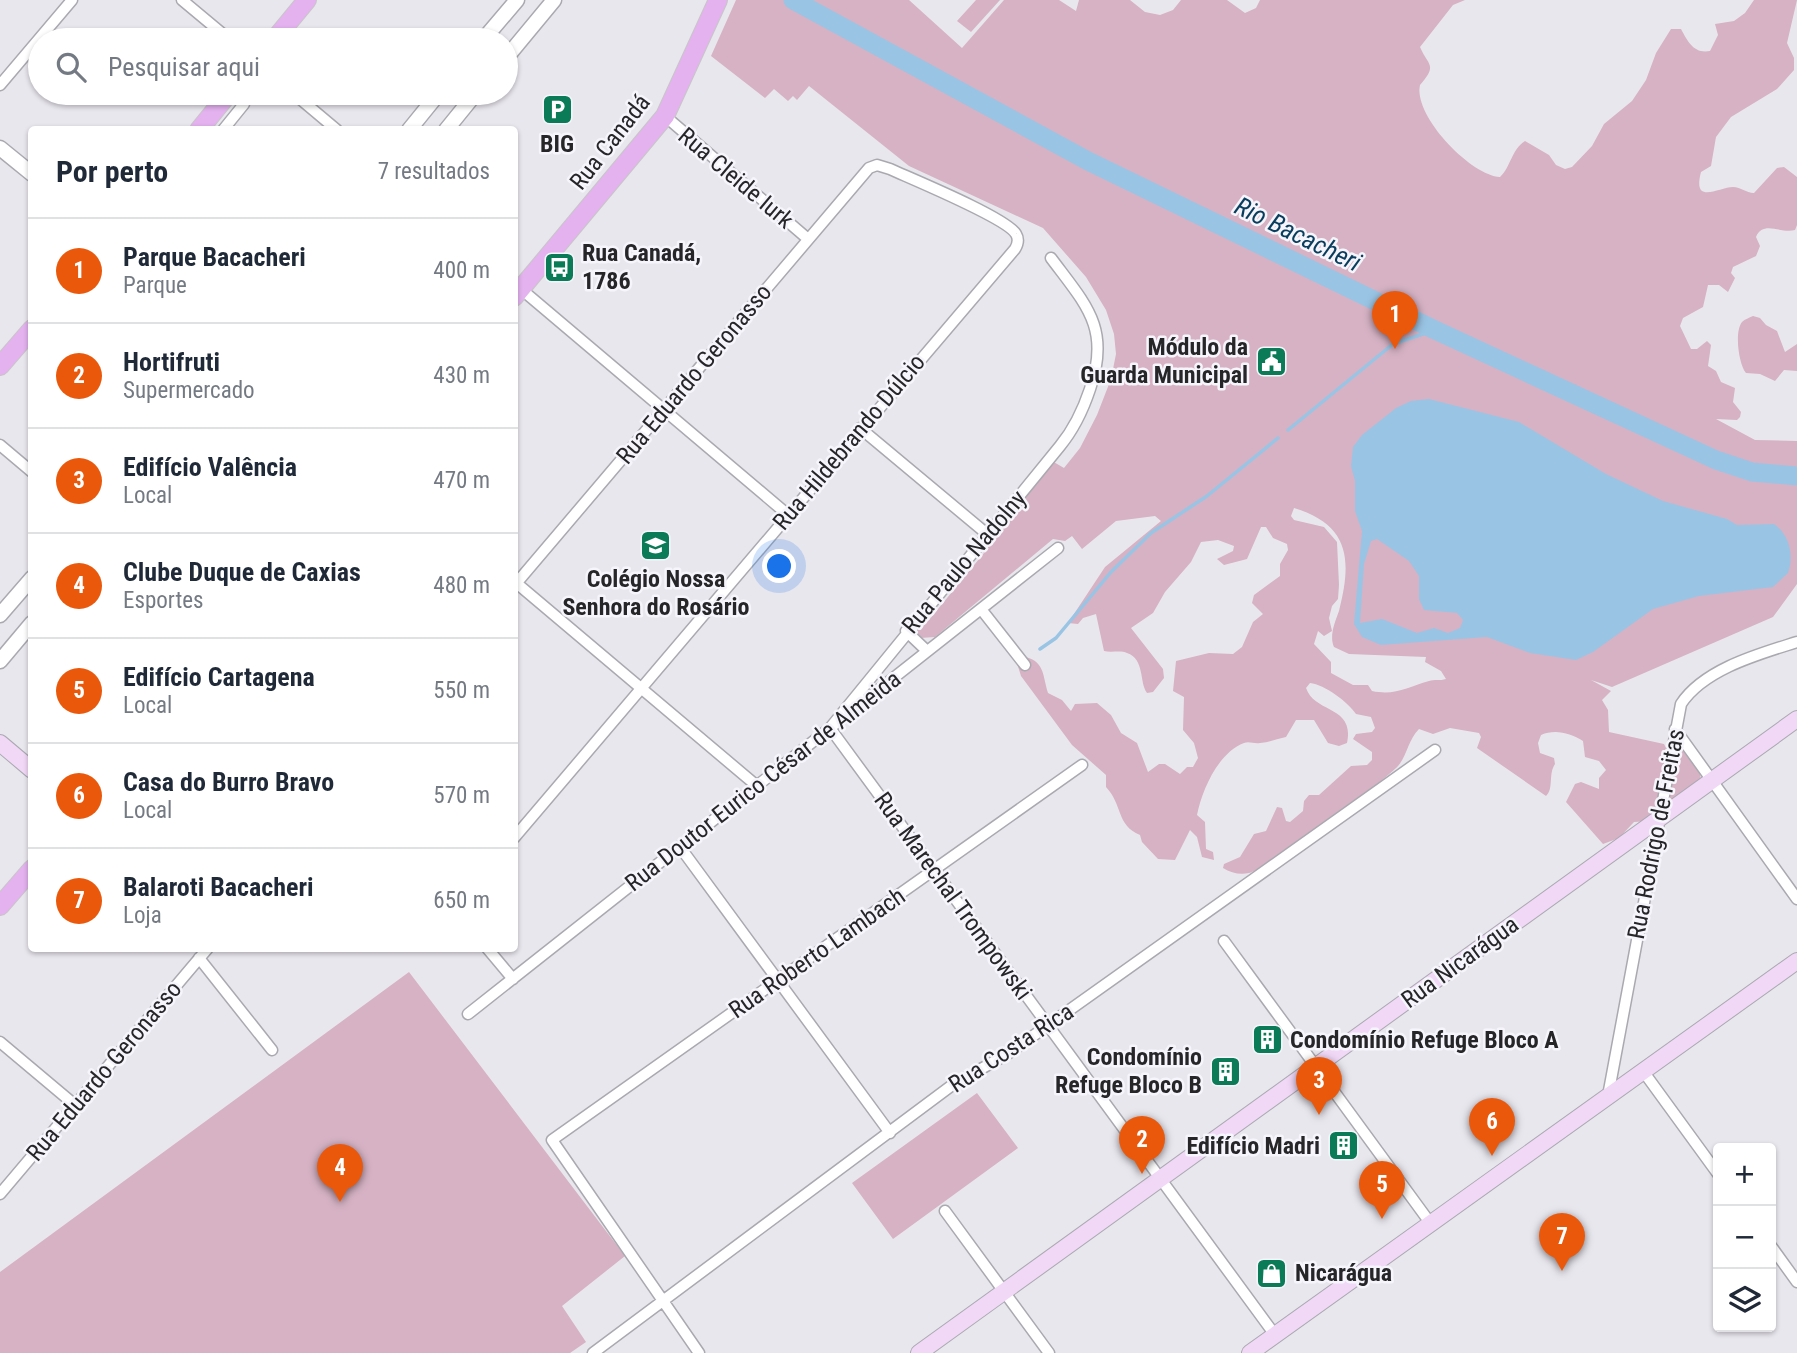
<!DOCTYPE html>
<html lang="pt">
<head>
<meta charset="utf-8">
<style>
  body { margin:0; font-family:"Roboto Condensed",sans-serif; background:#f6f6f7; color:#1f2937 }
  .controls { position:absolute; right:21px; bottom:21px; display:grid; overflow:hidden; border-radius:7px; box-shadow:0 2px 5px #0004 }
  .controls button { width:63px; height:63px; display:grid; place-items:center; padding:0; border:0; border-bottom:2px solid #e0e1e3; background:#fff; color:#1f2937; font:35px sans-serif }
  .you { position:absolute; left:780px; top:567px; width:24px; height:24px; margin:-18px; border:5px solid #fff; border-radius:50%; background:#1a73e8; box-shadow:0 0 0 10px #1a73e833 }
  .badge { display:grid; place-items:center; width:46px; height:46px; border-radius:50%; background:#ea580c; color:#fff; font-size:23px; font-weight:700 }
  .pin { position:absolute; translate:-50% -58px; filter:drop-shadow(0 2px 4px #0008) }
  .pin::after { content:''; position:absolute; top:37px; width:24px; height:21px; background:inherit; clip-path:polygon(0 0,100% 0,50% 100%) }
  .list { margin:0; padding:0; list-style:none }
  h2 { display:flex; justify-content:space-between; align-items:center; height:91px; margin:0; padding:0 28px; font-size:30px }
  h2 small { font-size:23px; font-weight:400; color:#747a83 }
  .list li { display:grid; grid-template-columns:46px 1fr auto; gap:21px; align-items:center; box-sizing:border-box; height:105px; padding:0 28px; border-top:2px solid #e0e1e3 }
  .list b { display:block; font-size:26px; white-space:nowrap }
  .list p { margin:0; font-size:23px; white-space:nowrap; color:#747a83 }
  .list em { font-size:23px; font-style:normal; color:#747a83 }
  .icon { flex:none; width:38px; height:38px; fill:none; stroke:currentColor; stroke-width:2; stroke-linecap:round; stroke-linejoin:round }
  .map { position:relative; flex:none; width:1797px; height:1353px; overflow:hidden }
  .search { position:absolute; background:#fff; box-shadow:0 2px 5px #0004; left:28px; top:28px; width:490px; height:77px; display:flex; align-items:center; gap:18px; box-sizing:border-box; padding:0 24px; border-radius:38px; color:#747a83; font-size:26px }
  .panel { position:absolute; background:#fff; box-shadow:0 2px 5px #0004; left:28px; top:126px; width:490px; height:826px; border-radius:7px }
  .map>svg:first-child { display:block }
  .green { fill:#d6b2c4; fill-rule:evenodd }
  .water { fill:#9ac4e4; fill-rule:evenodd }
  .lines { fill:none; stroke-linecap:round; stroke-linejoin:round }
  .stream { stroke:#9ac4e4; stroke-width:3.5 }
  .river { stroke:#9ac4e4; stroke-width:19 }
  .minor-casing { stroke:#aaa9b0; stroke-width:13 }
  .tertiary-casing { stroke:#aaa9b0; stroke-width:17 }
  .secondary-casing { stroke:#aaa9b0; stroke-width:18 }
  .primary-casing { stroke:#c7c6c7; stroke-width:20 }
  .minor { stroke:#fff; stroke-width:10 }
  .tertiary { stroke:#fff; stroke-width:14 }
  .secondary { stroke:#f1d8f7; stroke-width:16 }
  .primary { stroke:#e3b2ef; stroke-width:18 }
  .labels { text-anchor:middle; stroke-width:5; stroke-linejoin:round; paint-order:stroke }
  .street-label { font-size:24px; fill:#262528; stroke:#f6f5fc }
  .poi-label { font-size:24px; font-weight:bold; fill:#262528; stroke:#f6f5fc; text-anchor:start }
  .water-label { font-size:26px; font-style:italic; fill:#093d5d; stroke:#f6f5fc }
</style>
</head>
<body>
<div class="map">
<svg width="1797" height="1353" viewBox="0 0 1797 1353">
  <rect width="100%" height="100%" fill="#e9e7ee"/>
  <path class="green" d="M736 0H909L962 48 1004 0H1059L1076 11 1079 0H1130L1145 12 1160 15 1173 10 1181 0H1227L1245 13 1256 8 1260 0H1465L1453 5 1420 47C1428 66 1438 64 1420 85 1413 115 1470 175 1500 177 1511 167 1511 150 1525 141L1549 155 1556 165 1565 169 1572 167 1592 146 1604 124 1632 101 1646 80 1656 53 1671 29H1681C1688 42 1694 54 1710 51L1718 35 1715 24 1734 21 1745 13 1754 0H1797L1787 43 1794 58V70L1777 89 1731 117 1716 137 1711 166 1701 172C1692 206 1719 187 1733 187 1741 187 1746 193 1754 193L1777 168 1784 167 1797 177V225L1795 230C1781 234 1763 220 1756 237L1760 246 1756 256 1733 267 1731 273 1735 278 1728 292 1719 285H1708L1703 307 1683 318 1680 326 1691 349H1697L1707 341 1711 345 1708 366 1716 371 1721 382 1735 388 1733 402 1741 412 1740 417 1737 420 1716 419 1755 440 1797 441V584L1773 617 1612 687 1591 680 1611 691 1602 700 1608 710 1609 732 1664 744 1666 748 1657 811 1649 821 1634 822 1619 838 1603 844 1566 802 1575 784 1581 782 1599 789V778L1606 770 1599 761 1585 757 1583 741C1570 733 1555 729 1541 735L1538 743 1540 753 1554 758 1555 764C1548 774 1554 789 1546 796L1477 748 1481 737 1479 733 1450 728 1433 734 1419 729C1408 740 1407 756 1398 766 1382 783 1269 868 1249 873 1240 875 1231 873 1223 868L1224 864 1240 857 1254 834 1266 831 1277 807 1282 808 1286 821 1290 822 1303 811 1304 801 1309 795H1319L1351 766 1367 765 1372 760V752L1353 739 1356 734 1372 732 1375 728 1371 717 1356 714C1347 701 1325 685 1310 683L1306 688C1315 714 1355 705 1347 743L1339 746 1328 743 1314 720H1296L1286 737C1277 739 1269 742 1260 743 1254 744 1249 741 1244 743 1218 753 1202 790 1197 815L1205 822 1206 849 1213 852 1214 860 1202 857 1197 837 1190 830 1175 860 1158 859 1142 842 1140 835C1116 825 1123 805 1106 787V775L1072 745 1021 676 1016 660 1022 656C1045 661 1042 673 1048 693L1062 700 1071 711 1075 704 1097 703 1111 715 1121 733 1137 743 1148 772 1159 764H1165L1180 774 1187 767H1193L1198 758 1194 743 1183 730 1184 697 1173 691 1176 661 1209 653 1233 654 1242 647 1253 622 1263 614 1252 603 1254 595 1280 576V564L1288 550 1287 544 1273 538 1266 527H1261L1247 559 1224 565 1217 559 1233 551 1234 546 1218 540 1201 542 1191 562 1165 592 1153 613 1131 628 1163 669 1164 678 1153 692 1147 693C1139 682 1145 659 1127 653 1121 650 1111 653 1104 651L1096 614 1083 618 1078 624 1068 623 1105 567 1161 521 1155 516 1116 521 1082 549 1072 536 1065 541 1053 539 935 637 920 638 916 630 923 615 929 620 984 553 978 548 1052 461 1064 468 1080 448 1097 415 1111 379 1116 354 1114 334 1106 310 1086 277 1043 228 909 166 809 86 797 100 793 96 788 101 774 89 765 98 711 56ZM1294 508C1350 525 1352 560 1339 611 1335 622 1329 636 1334 647L1349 654 1426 657 1425 662 1441 671 1446 679C1440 681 1434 679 1429 681 1408 687 1395 696 1372 691L1368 685H1353L1331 673V662L1314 644 1318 631 1324 636 1332 631 1329 618 1332 606 1338 599 1339 585 1337 542 1324 527 1294 520 1291 516Z
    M976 0H1000L971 32 957 21Z
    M1753 316 1760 318 1766 325 1777 331 1785 352 1797 344V371L1784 370 1775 381 1760 374 1746 373C1739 365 1734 332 1742 322 1745 319 1749 318 1753 316Z
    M1681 748 1700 774 1701 780 1671 800 1667 797 1677 750Z
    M409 972 625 1256 562 1306 586 1342 570 1353H0V1272Z
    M977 1093 1018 1148 893 1239 852 1183Z"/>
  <path class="water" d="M1429 399 1519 422 1606 474 1663 501 1727 519 1737 525 1774 524C1790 535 1794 556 1788 573L1773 587 1699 596 1653 609 1593 652 1576 660 1530 653 1487 637 1381 645 1362 637 1354 624 1362 531 1355 511V481L1351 466 1353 447 1362 435 1396 408 1411 401ZM1377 539 1409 561 1419 576V599L1424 610 1457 613 1463 620 1460 628 1448 633 1434 628 1417 633 1382 619 1360 623 1364 564 1371 541Z"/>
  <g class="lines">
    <path class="stream" d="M1288 430 1393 344 1435 330
      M1040 649 1056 638 1111 572 1151 533 1207 496 1278 438"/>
    <path class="river" d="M793 0 1088 161 1435 330 1716 460 1752 472 1797 476"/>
    <defs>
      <path id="minor" d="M182 0 230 40
        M0 85 72 0
        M293 93 337 130
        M665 116 808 239
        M223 130 244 104 242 93
        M1051 258C1086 305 1111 328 1090 389 1083 410 1074 429 1060 446L830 728 1275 1335
        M521 289 787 514
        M860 428 987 534
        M0 445 32 472
        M514 581 757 786
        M514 586 869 168 877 165 890 169C912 179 1007 218 1016 234 1019 239 1018 244 1015 249L514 838
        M981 609 1025 665
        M906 631 927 651
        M1675 729 1797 899
        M680 847 890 1133
        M1224 941 1431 1224
        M487 948 513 979
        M199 958 272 1050
        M468 1014 1058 548
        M0 1042 75 1105
        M1643 1071 1718 1174
        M1608 1096 1681 704C1704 669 1759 654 1797 642
        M0 1194 208 948
        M945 1211 1049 1353
        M1771 1246 1797 1282
        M593 1353 951 1086 1009 1053 1435 750
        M699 1353 552 1140 1082 765"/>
      <path id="tertiary" d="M483 40 517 0
        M506 58 554 0
        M409 130 439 93
        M446 130 476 93
        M0 148 32 174
        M0 615 32 578
        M0 661 32 623"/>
      <path id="secondary" d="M0 743 32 770
        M919 1353 1797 719
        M1250 1353 1797 961"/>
      <path id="primary" d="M274 40 307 0
        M199 130 229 93
        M514 297 665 116 718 0
        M0 366 32 329
        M0 906 32 869"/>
    </defs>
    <use href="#minor" class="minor-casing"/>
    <use href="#tertiary" class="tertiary-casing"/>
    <use href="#secondary" class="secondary-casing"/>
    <use href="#primary" class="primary-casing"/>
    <use href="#minor" class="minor"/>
    <use href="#tertiary" class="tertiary"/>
    <use href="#secondary" class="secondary"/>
    <use href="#primary" class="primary"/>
  </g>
  <defs>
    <symbol id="parking-square" viewBox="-11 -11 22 22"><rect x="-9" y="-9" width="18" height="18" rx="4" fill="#0b7b57" stroke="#f6f5fc"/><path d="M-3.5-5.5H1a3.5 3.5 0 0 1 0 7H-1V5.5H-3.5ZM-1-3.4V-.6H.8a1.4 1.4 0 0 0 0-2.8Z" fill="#fff"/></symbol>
    <symbol id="bus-square" viewBox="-11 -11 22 22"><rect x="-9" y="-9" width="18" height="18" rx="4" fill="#0b7b57" stroke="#f6f5fc"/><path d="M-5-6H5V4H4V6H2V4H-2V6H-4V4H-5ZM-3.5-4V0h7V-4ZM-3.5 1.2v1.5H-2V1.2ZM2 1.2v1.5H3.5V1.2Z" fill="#fff"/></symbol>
    <symbol id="civic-square" viewBox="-11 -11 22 22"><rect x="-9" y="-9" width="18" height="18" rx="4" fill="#0b7b57" stroke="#f6f5fc"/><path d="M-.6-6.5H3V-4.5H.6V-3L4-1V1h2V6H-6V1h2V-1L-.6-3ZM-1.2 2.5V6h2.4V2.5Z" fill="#fff"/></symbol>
    <symbol id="school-square" viewBox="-11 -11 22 22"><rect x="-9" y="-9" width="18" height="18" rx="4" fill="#0b7b57" stroke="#f6f5fc"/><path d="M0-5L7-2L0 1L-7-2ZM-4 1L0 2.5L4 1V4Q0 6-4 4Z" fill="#fff"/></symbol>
    <symbol id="building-square" viewBox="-11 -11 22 22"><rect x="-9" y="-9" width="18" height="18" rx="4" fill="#0b7b57" stroke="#f6f5fc"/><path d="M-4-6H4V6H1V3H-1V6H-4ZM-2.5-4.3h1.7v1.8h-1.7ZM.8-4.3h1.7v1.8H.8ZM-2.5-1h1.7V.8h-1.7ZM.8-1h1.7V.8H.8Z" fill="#fff"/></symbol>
    <symbol id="shop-square" viewBox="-11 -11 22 22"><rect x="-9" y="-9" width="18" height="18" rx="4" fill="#0b7b57" stroke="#f6f5fc"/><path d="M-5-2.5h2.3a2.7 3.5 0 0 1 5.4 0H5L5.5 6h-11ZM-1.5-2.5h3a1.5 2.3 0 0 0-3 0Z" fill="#fff"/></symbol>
  </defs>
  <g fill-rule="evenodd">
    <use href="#parking-square" x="540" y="92" width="35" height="35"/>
    <use href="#bus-square" x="542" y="250" width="35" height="35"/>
    <use href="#civic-square" x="1254" y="344" width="35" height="35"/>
    <use href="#school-square" x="638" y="528" width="35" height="35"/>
    <use href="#building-square" x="1250" y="1022" width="35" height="35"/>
    <use href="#building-square" x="1208" y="1054" width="35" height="35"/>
    <use href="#building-square" x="1326" y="1128" width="35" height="35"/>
    <use href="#shop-square" x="1254" y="1256" width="35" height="35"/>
  </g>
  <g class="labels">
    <g class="street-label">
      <text transform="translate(610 142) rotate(-52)" y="8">Rua Canadá</text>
      <text transform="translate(736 178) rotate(40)" y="8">Rua Cleide Iurk</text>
      <text transform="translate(694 374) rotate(-50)" y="8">Rua Eduardo Geronasso</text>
      <text transform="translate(849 442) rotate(-50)" y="8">Rua Hildebrando Dúlcio</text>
      <text transform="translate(964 562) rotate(-50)" y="8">Rua Paulo Nadolny</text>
      <text transform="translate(763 781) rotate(-38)" y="8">Rua Doutor Eurico César de Almeida</text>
      <text transform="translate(1656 834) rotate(-79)" y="8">Rua Rodrigo de Freitas</text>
      <text transform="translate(953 896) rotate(54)" y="8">Rua Marechal Trompowski</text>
      <text transform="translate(817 953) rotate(-35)" y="8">Rua Roberto Lambach</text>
      <text transform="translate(1460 962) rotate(-36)" y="8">Rua Nicarágua</text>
      <text transform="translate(1011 1048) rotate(-33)" y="8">Rua Costa Rica</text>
      <text transform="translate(104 1071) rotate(-50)" y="8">Rua Eduardo Geronasso</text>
    </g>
    <g class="poi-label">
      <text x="557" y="152" text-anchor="middle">BIG</text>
      <text x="582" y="261">Rua Canadá,<tspan x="582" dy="28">1786</tspan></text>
      <text x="1248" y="355" text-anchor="end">Módulo da<tspan x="1248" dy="28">Guarda Municipal</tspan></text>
      <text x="656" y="587" text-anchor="middle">Colégio Nossa<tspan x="656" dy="28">Senhora do Rosário</tspan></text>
      <text x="1290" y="1048">Condomínio Refuge Bloco A</text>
      <text x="1202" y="1065" text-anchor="end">Condomínio<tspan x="1202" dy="28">Refuge Bloco B</tspan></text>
      <text x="1320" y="1154" text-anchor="end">Edifício Madri</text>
      <text x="1295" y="1281">Nicarágua</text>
    </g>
    <g class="water-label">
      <text transform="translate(1298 234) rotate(26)" y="9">Rio Bacacheri</text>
    </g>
  </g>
</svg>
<div class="controls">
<button>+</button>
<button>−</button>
<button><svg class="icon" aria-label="layers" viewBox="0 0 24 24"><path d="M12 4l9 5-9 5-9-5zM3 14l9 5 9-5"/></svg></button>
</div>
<div class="you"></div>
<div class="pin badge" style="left:1395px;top:349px">1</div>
<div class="pin badge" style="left:1142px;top:1174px">2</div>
<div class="pin badge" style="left:1319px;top:1115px">3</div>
<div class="pin badge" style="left:340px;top:1202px">4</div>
<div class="pin badge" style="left:1382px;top:1219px">5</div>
<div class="pin badge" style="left:1492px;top:1156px">6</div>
<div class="pin badge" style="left:1562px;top:1271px">7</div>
<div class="search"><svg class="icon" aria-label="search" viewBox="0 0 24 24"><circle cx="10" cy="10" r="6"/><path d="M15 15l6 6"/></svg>Pesquisar aqui</div>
<section class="panel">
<h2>Por perto<small>7 resultados</small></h2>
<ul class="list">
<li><span class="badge">1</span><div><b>Parque Bacacheri</b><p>Parque</p></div><em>400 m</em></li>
<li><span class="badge">2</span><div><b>Hortifruti</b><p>Supermercado</p></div><em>430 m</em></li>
<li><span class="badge">3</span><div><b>Edifício Valência</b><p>Local</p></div><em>470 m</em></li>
<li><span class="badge">4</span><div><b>Clube Duque de Caxias</b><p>Esportes</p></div><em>480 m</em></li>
<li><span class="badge">5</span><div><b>Edifício Cartagena</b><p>Local</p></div><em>550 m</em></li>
<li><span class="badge">6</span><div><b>Casa do Burro Bravo</b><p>Local</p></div><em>570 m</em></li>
<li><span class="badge">7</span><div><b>Balaroti Bacacheri</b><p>Loja</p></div><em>650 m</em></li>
</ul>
</section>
</div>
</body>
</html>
